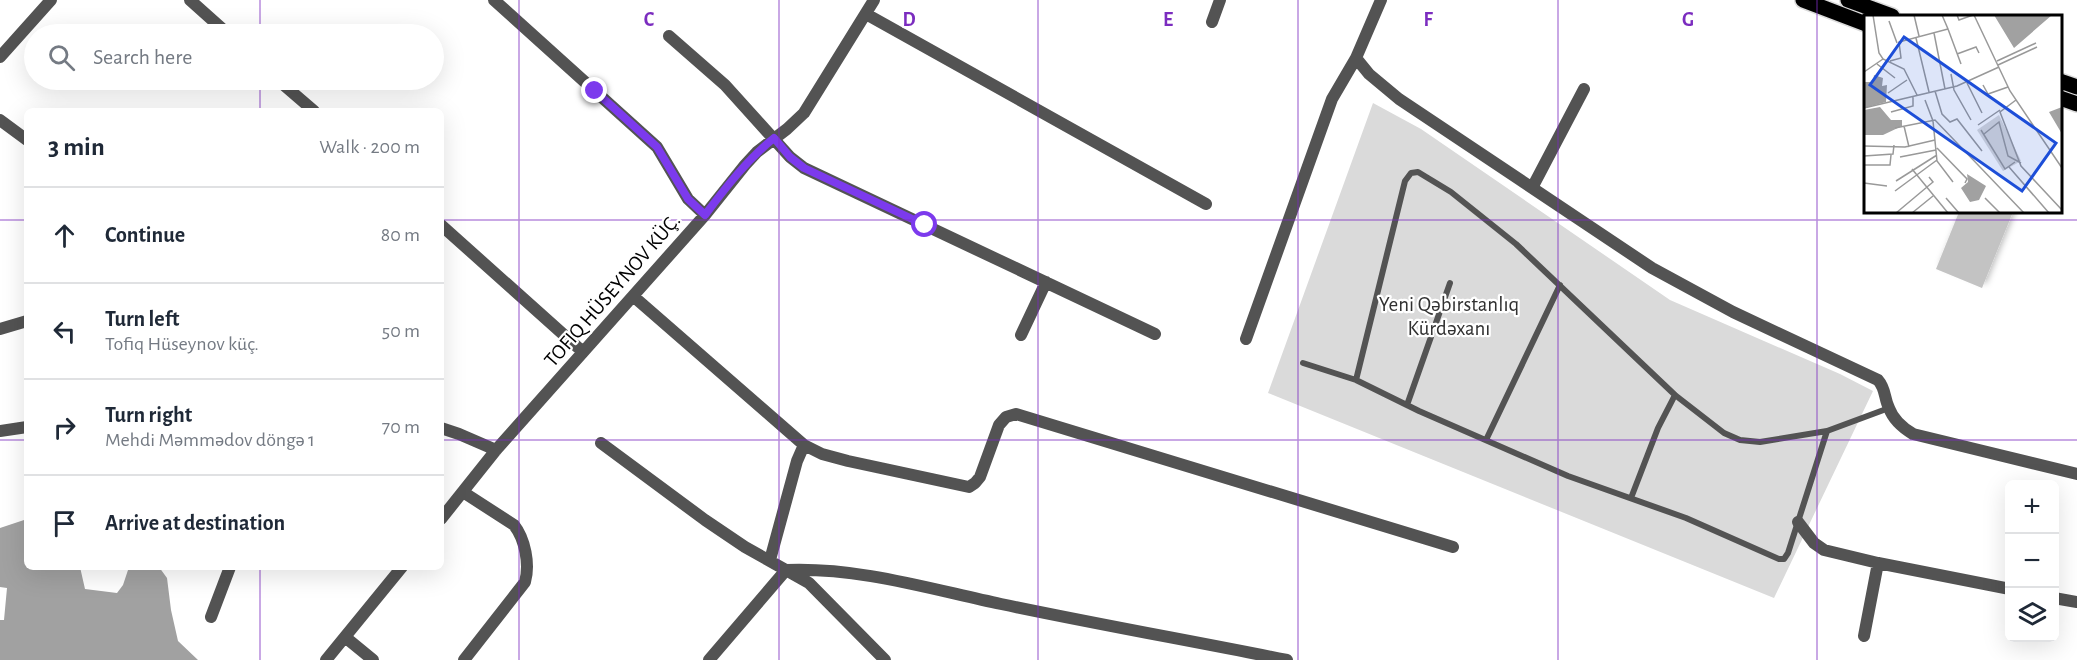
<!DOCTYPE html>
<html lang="en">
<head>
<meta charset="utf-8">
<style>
  body { margin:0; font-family:"Alegreya Sans",sans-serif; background:#f6f6f7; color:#1f2937 }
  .controls { position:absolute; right:18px; bottom:18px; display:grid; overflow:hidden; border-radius:9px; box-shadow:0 6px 24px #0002 }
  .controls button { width:54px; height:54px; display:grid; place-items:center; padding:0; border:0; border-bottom:2px solid #e0e1e3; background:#fff; color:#1f2937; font:30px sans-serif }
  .stop { position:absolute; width:18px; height:18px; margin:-14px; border:4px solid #7c3aed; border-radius:50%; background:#fff }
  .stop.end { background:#7c3aed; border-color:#fff; box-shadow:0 2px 6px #0008 }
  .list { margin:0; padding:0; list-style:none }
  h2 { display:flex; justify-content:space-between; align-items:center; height:78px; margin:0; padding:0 24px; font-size:26px }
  h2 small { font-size:20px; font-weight:400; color:#747a83 }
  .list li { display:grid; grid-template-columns:39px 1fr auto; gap:18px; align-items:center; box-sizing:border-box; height:96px; padding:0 24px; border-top:2px solid #e0e1e3 }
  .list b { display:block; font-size:22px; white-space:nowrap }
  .list p { margin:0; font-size:20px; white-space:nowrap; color:#747a83 }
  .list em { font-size:20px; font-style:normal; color:#747a83 }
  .icon { flex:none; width:33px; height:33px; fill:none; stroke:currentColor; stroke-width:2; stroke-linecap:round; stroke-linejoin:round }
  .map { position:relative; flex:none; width:2077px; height:660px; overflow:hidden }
  .search { position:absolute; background:#fff; box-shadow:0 6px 24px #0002; left:24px; top:24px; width:420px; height:66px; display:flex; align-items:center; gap:15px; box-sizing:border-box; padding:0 21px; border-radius:33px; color:#747a83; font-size:22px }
  .panel { position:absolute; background:#fff; box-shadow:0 6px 24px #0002; left:24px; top:108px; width:420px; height:462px; border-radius:9px }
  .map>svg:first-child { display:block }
  .green { fill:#dadada }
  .water { fill:#a1a1a1 }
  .building { fill:#c3c3c3; filter:url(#shadow) }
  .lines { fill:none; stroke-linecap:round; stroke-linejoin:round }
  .primary-casing { stroke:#dbdbdb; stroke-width:18 }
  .service { stroke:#535353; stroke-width:6 }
  .minor { stroke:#535353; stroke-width:12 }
  .primary { stroke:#000; stroke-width:15 }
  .route { stroke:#7c3aed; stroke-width:8 }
  .grid { fill:none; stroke:#7b2cbf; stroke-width:1.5; stroke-opacity:0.55 }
  .labels { text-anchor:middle; stroke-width:4.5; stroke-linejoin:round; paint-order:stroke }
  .street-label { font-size:21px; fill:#000; stroke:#fff }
  .park-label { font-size:21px; fill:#313131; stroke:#fff }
  .inset-road { fill:none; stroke:#999; stroke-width:1.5 }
  .view { fill:#1d4ed8; fill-opacity:0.15; stroke:#1d4ed8; stroke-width:3 }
  .inset-edge { fill:none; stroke:#000; stroke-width:3 }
  .grid-label { font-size:20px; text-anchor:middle; font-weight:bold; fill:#7b2cbf; stroke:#fff; stroke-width:4.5; stroke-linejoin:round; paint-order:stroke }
</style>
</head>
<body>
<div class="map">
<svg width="2077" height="660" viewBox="0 0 2077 660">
  <defs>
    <filter id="shadow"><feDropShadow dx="4" dy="-4" stdDeviation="3" flood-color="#0004"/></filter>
  </defs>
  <rect width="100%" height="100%" fill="#fff"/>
  <path class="green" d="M1373 103 1421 129 1670 300 1840 374 1873 391 1774 598 1268 393Z"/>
  <path class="water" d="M27 519V567H80L85 589 117 593 123 585 129 567H159L167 578 171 610 178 641 198 660H0V620H4L7 588 0 587V528Z"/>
  <path class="building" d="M1959 212H2013L1982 288 1936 269Z"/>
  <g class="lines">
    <defs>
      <path id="primary" d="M1803 0 1866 24
        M1848 0 1892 16
        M2060 81 2077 87
        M2060 98 2077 104"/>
    </defs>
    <use href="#primary" class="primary-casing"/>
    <path class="service" d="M1303 363 1356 380 1419 411 1568 476 1686 518 1779 559H1784L1788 553 1827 431
      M1356 380 1405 181 1411 173 1418 172 1451 192 1516 244 1675 395 1724 433 1740 440 1760 442 1827 431 1889 408
      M1407 405 1450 283
      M1486 440 1560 285
      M1631 498 1658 428 1675 395"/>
    <path class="minor" d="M190 0 228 34
      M494 0 657 147 688 199 705 215
      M1381 0 1356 58 1369 74 1399 99 1652 268 1733 312 1878 380C1886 389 1884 398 1889 408 1893 419 1903 428 1913 434L2077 474
      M866 14 1206 204
      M1212 22 1220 0
      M669 36 725 85 790 157 804 168 1155 334
      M0 57 51 0
      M278 80 314 111
      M0 120 27 140
      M1532 188 1584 89
      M441 225 583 352
      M633 296 804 445 822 454 848 461 969 487 975 483 980 477 999 425 1006 417 1016 414 1453 547
      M0 329 27 321
      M1021 335 1046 282
      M1246 339 1332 99 1356 58
      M441 428 459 434 496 450
      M0 431 27 427
      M601 443 705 520 745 547 809 583 885 660
      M463 492 514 525C525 539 530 564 525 582L464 660
      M441 519 496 450 705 215 745 165 757 152 787 129 804 113 874 0
      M1798 522 1814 543 1824 550 1878 563 2010 589
      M770 560 797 461 804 445
      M2054 598 2077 602
      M211 617 230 567
      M1864 636 1878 563
      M345 637 373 660
      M326 660 402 567
      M709 660 786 570C859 567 930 589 1001 604 1096 624 1192 641 1287 660"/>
    <use href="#primary" class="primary"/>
  </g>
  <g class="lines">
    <path class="route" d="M595 91 657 147 688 199 705 215C726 187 747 160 774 138L790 157 804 168 925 225"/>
  </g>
  <path class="grid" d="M260 0V34M519 0V660M779 0V660M1038 0V660M1298 0V660M1558 0V660M1817 0V660M260 80V111M0 220H27M441 220H2077M0 440H27M441 440H2077M260 567V660"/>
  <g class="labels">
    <g class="street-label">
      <text transform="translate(612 290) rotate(-49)" y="7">TOFIQ HÜSEYNOV KÜÇ.</text>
    </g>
    <g class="park-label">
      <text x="1449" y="311">Yeni Qəbirstanlıq<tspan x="1449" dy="24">Kürdəxanı</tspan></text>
    </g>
  </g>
  <g transform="translate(1864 15)">
    <rect width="198" height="198" fill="#fff"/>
    <path d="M135 100 157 146 139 156 113 115Z" fill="#dadada"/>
    <path d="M130 0H188L150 33ZM10 60 19 63 18 71 23 70 22 87 0 93V67H9ZM16 92 27 105H38V111L19 120H0V95ZM198 92V119L185 97ZM103 159 122 171 115 185 106 187 97 173 104 167Z" fill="#a1a1a1"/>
    <path class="inset-road" d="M9 0 15 38 19 44 40 54 53 80M50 0 55 21M93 0 95 5 109 0M110 0 146 76 198 153M25 6 33 28M84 14 97 49M70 18 81 74M52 23 65 77M93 39 112 32 115 38M26 46 37 43 35 27 84 14 78 0M133 46 172 28M13 49 31 63M134 50 173 32M0 57 19 44M87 59 90 75 107 105M103 68 118 98M119 70 124 79 144 72M71 76 78 99 86 107 93 104 118 136M24 78 43 65M61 85 69 106 73 146 89 167M152 85 136 97 157 151 198 195M0 93 93 71 135 52M27 97 49 91V81M114 110 136 95M40 111 45 132M31 113 71 105 160 198M117 115 141 154 151 147M120 119 135 107 144 141 157 148M0 131 41 132 71 125M73 133 103 164 101 168M0 141 29 139 30 130M36 142 72 135M0 150H26L27 140M145 152 185 198M48 154 84 198M32 166 73 140M0 168 23 171M31 176 73 145M82 183 95 198M121 183 136 198M32 198 69 167 65 162M48 198 69 181"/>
    <path class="view" d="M40 22 192 128 158 176 6 70Z"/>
    <rect width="198" height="198" class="inset-edge"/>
  </g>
  <g class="grid-label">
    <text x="649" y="26">C</text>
    <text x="909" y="26">D</text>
    <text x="1168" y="26">E</text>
    <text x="1428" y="26">F</text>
    <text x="1688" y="26">G</text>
  </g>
</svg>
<div class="controls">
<button>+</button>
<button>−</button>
<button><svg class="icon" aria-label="layers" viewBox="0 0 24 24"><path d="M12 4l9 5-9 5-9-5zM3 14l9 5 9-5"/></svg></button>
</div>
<div class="stop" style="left:925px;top:225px"></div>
<div class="stop end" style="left:595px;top:91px"></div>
<div class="search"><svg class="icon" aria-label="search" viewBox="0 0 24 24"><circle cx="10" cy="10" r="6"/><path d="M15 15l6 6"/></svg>Search here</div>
<section class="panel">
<h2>3 min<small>Walk · 200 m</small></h2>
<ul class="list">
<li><svg class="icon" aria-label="ahead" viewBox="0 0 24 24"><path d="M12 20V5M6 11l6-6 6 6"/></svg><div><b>Continue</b></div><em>80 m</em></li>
<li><svg class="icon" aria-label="left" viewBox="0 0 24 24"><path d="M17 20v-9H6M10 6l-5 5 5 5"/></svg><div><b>Turn left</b><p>Tofiq Hüseynov küç.</p></div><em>50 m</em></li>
<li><svg class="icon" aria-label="right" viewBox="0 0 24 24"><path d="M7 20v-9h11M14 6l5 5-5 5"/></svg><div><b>Turn right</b><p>Mehdi Məmmədov döngə 1</p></div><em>70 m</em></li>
<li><svg class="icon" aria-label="arrive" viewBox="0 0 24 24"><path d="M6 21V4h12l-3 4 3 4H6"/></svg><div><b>Arrive at destination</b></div></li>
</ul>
</section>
</div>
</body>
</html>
